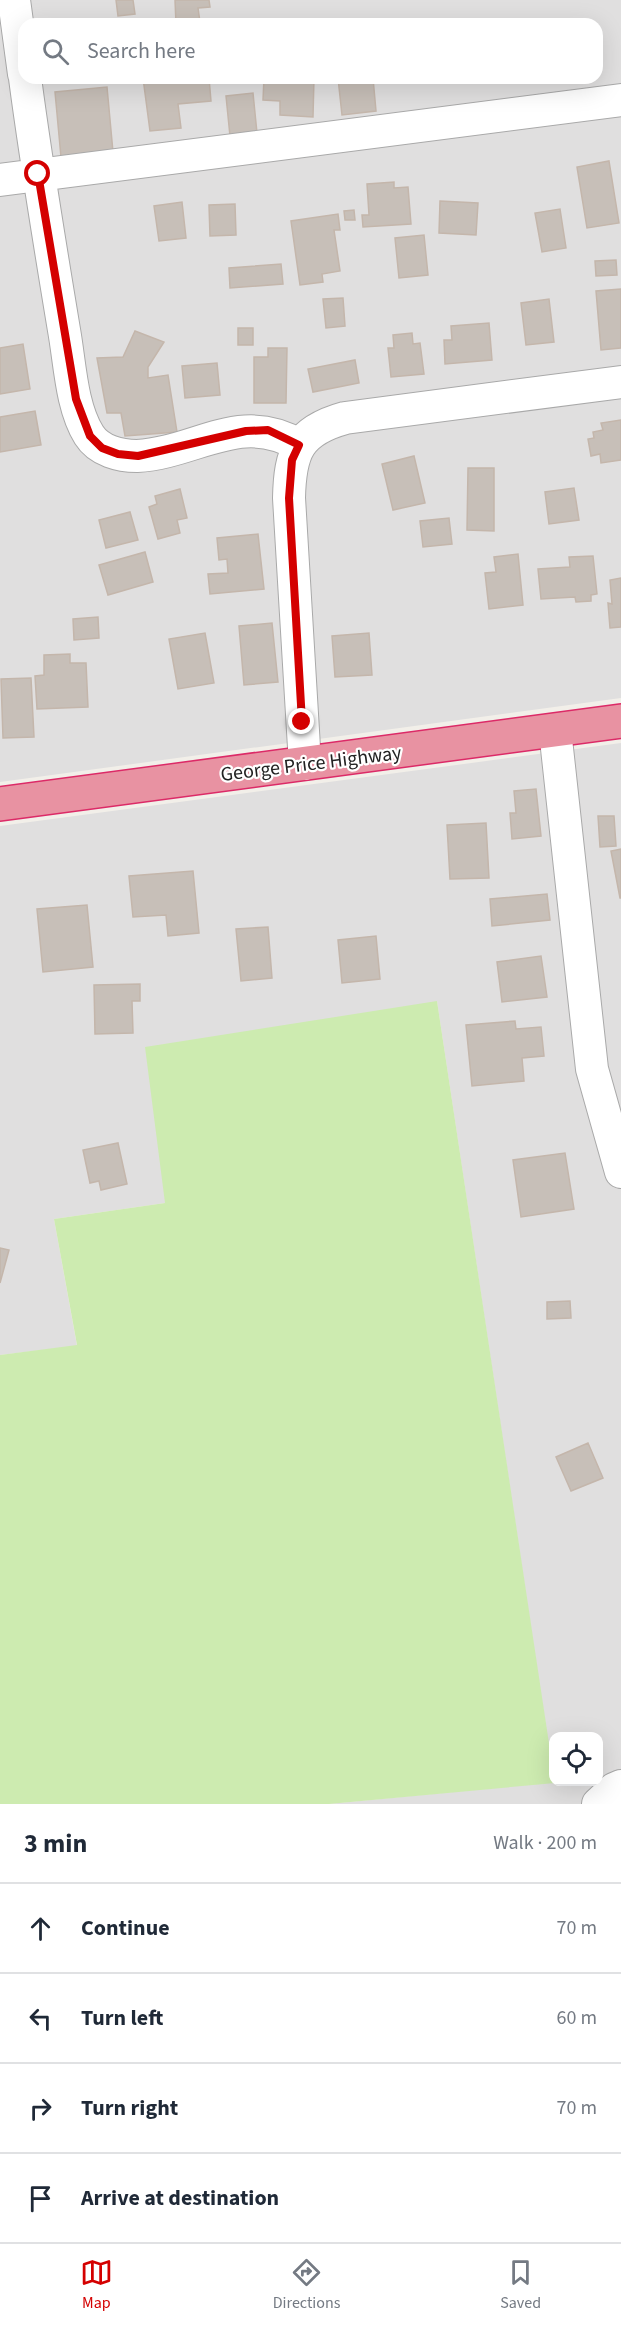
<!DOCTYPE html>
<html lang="en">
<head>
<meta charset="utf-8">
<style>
  body { margin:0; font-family:"Source Sans 3",sans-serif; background:#f6f6f7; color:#1f2937 }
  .controls { position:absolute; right:18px; bottom:18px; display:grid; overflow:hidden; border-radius:12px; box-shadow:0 6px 24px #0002 }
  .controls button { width:54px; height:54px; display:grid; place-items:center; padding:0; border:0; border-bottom:2px solid #e0e1e3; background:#fff; color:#1f2937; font:30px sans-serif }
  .stop { position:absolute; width:18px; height:18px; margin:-14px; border:4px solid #d40000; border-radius:50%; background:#fff }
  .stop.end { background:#d40000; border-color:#fff; box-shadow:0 2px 6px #0008 }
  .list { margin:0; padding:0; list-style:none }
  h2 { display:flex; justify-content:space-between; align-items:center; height:78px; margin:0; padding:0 24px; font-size:26px }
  h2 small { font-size:20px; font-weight:400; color:#747a83 }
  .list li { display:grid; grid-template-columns:39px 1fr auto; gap:18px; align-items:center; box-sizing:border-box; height:90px; padding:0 24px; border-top:2px solid #e0e1e3 }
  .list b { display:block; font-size:22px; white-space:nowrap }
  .list em { font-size:20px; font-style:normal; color:#747a83 }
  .icon { flex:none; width:33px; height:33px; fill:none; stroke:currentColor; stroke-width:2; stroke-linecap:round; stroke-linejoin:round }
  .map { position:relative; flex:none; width:621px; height:1804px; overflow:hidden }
  .search { position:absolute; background:#fff; box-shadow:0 6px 24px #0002; left:18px; right:18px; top:18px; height:66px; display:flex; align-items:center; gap:15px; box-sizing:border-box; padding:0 21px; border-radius:18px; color:#747a83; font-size:22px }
  .sheet { height:438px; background:#fff }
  nav { display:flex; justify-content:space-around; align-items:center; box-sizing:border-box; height:84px; border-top:2px solid #e0e1e3; background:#fff; font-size:16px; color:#747a83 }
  nav a { display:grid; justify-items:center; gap:3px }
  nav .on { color:#d40000 }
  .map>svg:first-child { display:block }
  .residential { fill:#e0dfdf; fill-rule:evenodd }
  .grass { fill:#cdebb0 }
  .building { fill:#c7bfb8; stroke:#c4b6ab; stroke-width:1.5 }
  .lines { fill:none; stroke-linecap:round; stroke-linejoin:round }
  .minor-casing { stroke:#a9a9a9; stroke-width:34 }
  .highway-casing { stroke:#dc2a67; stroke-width:36 }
  .minor { stroke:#fff; stroke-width:32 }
  .highway { stroke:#e892a2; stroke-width:33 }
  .route { stroke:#d40000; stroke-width:8 }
  .labels { text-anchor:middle; stroke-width:4.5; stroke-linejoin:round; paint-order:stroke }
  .street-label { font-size:20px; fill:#222; stroke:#fff }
</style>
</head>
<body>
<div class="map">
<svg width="621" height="1804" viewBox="0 0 621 1804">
  <rect width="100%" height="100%" fill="#f2efe9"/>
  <path class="residential" d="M0 0H621V698L0 782ZM24 24H597V78H24Z
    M621 743V1804H329L555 1782H598V1736H554L553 1774 437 1001 165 1203 54 1219 77 1346 0 1355V826Z"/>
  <path class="grass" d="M437 1001 555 1783 329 1804H0V1355L77 1345 54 1219 165 1203 145 1047Z"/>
  <path class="building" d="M116 0H133L135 14 118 16Z
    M175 0H209L210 7 198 8 200 22 176 24Z
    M143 78H209L211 101 178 104 181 128 150 131Z
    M264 78H314L313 117 280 115V101L263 100Z
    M338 78H373L376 111 342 115Z
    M107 87 113 152 61 157 55 92Z
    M253 93 257 133 230 136 226 96Z
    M609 161 619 223 587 228 577 167Z
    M394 182V188L408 187 411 224 363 227 362 215H369L367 184Z
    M440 201 478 203 476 235 439 233Z
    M182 202 186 238 159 241 154 206Z
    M235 204 236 235 210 236 209 205Z
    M560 209 566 248 542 252 535 213Z
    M354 210 355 220H345L344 211Z
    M338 214 340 230H334L340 271 322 274 323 282 300 285 291 221Z
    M424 235 428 275 399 278 395 238Z
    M616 260 617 275 596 276 595 261Z
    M281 264 283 284 230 288 229 268Z
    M621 289V348L601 350 596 291Z
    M343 298 345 326 326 328 323 299Z
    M549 299 554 342 526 345 521 303Z
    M489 323 492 360 445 364 444 340H452L451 326Z
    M238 328H253V345H238Z
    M135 331 164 342 148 367V378L168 375 177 432 125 436 121 413H107L97 358 123 357Z
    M412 333 413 344 420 343 424 374 391 377 388 348H394L393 335Z
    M23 344 30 389 0 394V348Z
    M268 348H287L286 403H254V357H268Z
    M355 360 359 383 313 392 308 369Z
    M217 363 220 395 185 398 182 366Z
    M35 411 41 445 0 452V417Z
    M621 420V460L601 463 600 454 591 456 588 439 594 438 593 432 603 430 601 423Z
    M414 456 425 503 393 510 382 464Z
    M468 468H494V531L467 530Z
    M574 488 579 520 549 524 545 492Z
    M180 489 187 518 177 520 180 533 158 539 149 507 157 504 155 496Z
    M130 512 138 540 106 548 99 520Z
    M449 518 452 544 423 547 420 521Z
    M258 534 264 589 210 594 208 574 228 573 227 559 219 560 217 538Z
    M145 552 153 582 108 595 99 565Z
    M518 554 523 605 489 609 485 573 496 572 494 557Z
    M593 556 597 594 591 595V601L576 602 575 597 541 599 538 569 570 567 569 557Z
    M621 578V627L610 628 608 603 612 604 610 580Z
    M98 617 99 638 74 640 73 619Z
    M272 623 278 682 244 685 239 626Z
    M205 633 214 683 178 689 169 639Z
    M369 633 372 675 335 677 332 636Z
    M70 654V663H86L88 707 37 709 35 676 44 675V655Z
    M31 678 34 737 3 738 1 679Z
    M536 789 541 836 512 839 510 813H516L514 791Z
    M598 816H614L616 846 600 847Z
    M486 823 489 878 450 879 447 825Z
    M621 849V898H620L611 851Z
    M193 871 199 933 168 936 166 915 133 917 129 876Z
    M547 894 550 920 492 926 490 899Z
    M87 905 93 967 43 972 37 909Z
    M268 927 272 978 241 981 236 929Z
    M376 936 380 979 342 983 338 940Z
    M541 956 547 997 502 1002 497 962Z
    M140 984V1001H132L133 1033 95 1034 94 985Z
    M515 1021 516 1029 541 1027 544 1056 522 1058 524 1081 472 1086 466 1025Z
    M118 1143 127 1184 101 1190 99 1181 90 1183 83 1150Z
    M565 1153 574 1209 521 1217 513 1160Z
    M0 1248 9 1250 0 1283Z
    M570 1301 571 1318 547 1319V1302Z
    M588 1443 603 1478 571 1491 556 1457Z"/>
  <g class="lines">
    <defs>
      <path id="minor" d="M14 0 24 74
        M25 78C36 162 50 246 64 330 70 363 71 406 89 435 99 451 120 456 137 456 196 453 240 410 299 445
        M0 180 621 100
        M555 730 592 1069 621 1172
        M305 764 289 498C290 452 298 431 345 418L621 382
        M598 1804 614 1789 621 1786"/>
      <path id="highway" d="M0 804 621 721"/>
    </defs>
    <use href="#minor" class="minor-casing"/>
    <use href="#highway" class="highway-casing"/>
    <use href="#minor" class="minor"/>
    <use href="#highway" class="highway"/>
  </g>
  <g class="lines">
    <path class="route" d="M38 174 76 399 90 436 102 448 118 454 138 456 246 431 268 430 299 445 292 460 289 498 302 722"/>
  </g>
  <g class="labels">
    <g class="street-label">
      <text transform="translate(311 763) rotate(-7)" y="7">George Price Highway</text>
    </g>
  </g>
</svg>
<div class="controls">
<button><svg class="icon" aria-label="locate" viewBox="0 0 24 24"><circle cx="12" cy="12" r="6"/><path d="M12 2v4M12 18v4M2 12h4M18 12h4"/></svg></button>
</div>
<div class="stop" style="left:38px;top:174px"></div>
<div class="stop end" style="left:302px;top:722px"></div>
<div class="search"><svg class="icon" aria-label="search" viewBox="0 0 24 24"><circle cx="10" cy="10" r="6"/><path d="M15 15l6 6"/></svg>Search here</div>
</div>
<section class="sheet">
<h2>3 min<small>Walk · 200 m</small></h2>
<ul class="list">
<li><svg class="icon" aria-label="ahead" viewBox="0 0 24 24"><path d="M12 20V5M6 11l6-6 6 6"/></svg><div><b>Continue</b></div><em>70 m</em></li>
<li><svg class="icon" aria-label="left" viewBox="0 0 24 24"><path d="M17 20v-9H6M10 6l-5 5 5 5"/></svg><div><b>Turn left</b></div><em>60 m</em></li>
<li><svg class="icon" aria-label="right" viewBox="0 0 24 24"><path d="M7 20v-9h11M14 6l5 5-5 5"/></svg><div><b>Turn right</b></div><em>70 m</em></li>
<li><svg class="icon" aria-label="arrive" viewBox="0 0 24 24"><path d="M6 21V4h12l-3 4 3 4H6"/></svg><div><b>Arrive at destination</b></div></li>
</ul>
</section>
<nav>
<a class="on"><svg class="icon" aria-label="map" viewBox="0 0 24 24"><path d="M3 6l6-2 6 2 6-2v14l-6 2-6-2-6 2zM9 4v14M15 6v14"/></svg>Map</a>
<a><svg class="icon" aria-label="directions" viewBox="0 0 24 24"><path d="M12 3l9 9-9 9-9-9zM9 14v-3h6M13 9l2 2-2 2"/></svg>Directions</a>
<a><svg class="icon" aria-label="saved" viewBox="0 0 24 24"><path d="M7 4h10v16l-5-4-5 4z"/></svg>Saved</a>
</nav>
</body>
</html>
